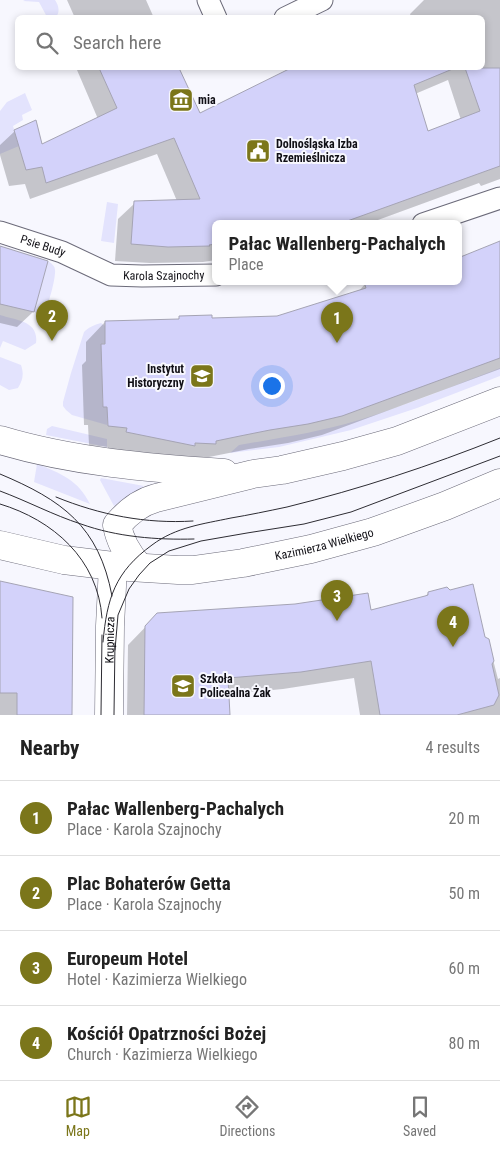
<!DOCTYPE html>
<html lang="en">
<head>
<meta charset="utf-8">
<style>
  body { margin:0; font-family:"Roboto Condensed",sans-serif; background:#f6f6f6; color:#222 }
  .you { position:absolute; left:271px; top:385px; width:18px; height:18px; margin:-12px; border:4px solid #fff; border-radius:50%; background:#1a73e8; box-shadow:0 0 0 8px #1a73e833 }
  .badge { display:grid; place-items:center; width:32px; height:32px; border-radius:50%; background:#7b761a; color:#fff; font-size:16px; font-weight:700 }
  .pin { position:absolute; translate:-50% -41px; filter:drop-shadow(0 1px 2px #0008) }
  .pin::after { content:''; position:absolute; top:26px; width:18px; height:15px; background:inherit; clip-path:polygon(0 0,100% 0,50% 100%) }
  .popup { position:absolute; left:212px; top:220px; width:250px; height:65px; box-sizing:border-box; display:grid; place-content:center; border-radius:8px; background:#fff; filter:drop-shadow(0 1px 4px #0005); font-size:16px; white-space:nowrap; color:#767676 }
  .popup b { font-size:19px; color:#222 }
  .popup::after { content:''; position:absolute; left:50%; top:100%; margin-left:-10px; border:10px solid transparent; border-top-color:#fff }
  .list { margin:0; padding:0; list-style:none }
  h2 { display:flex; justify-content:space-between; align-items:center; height:65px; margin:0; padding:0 20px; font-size:21px }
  h2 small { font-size:16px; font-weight:400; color:#767676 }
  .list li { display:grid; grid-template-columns:32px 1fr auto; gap:15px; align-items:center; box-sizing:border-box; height:75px; padding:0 20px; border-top:1px solid #e0e0e0 }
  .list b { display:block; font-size:19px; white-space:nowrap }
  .list p { margin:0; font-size:16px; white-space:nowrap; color:#767676 }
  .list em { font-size:16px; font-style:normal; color:#767676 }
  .icon { flex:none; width:28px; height:28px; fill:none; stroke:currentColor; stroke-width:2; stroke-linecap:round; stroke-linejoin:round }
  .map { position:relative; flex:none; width:500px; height:715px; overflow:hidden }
  .search { position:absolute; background:#fff; box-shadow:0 2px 8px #0003; left:15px; right:15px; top:15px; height:55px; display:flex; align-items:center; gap:12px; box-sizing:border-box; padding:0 18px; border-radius:8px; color:#767676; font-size:19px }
  .sheet { height:365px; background:#fff }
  nav { display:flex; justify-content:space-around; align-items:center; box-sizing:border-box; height:70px; border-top:1px solid #e0e0e0; background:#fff; font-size:14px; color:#767676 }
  nav a { display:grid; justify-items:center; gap:2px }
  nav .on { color:#7b761a }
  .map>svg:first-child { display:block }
  .green { fill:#e3e3fd }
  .shadow { fill:#0003; fill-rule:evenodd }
  .building { fill:#d3d2fa; stroke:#a5a4b4 }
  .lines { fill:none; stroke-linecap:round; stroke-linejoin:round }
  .street-casing { stroke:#6b6a79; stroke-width:23 }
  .secondary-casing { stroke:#6b6a79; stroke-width:29 }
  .street { stroke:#fff; stroke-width:21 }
  .secondary { stroke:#fff; stroke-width:28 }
  .tram { stroke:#2d2c33; stroke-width:1 }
  .labels { text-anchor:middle; stroke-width:4; stroke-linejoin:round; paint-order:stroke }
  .poi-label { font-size:12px; font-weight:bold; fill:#100f15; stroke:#f7f7fe; text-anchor:start }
  .street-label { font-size:12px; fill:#100f15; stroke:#f7f7fe }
</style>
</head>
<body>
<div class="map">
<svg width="500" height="715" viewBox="0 0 500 715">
  <rect width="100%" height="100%" fill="#f7f7fe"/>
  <path class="green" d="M25 0H55C59 6 60 12 56 17H47L39 2 23 1Z
    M25 93 32 110 22 115 23 120 13 126 19 146 0 154V111L7 102Z
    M107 202 118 204 114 243 101 241Z
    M48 261C52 264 55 266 55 270 56 277 49 304 45 310 43 313 42 313 38 314L34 312Z
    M0 315C16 320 39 321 36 343L25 350 3 341 0 348Z
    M101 323 105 326V343L101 344V352H103V358L101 359V368L103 369 102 391 104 392V398H102L103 406H107V410H108L109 415H107V425L72 415 66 410 63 406V402L71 373 84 332C89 327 94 325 101 323Z
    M0 357 21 365C24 374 23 380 18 388L9 390 0 385Z
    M500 368V376L417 408 351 430 279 447 230 453 239 445C279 438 320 432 359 420 407 405 453 386 500 368Z
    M52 426 107 439V447L46 435 47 429Z
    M37 464C62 474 78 480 90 504L34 482Z
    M101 478 144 486 114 506 100 480Z"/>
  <path class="shadow" d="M67 0H146L154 18H75Z
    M424 0H500V179L481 186 479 183 367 224H216V260L203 262 150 263 115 261 118 219 135 203 177 201 157 154 30 199 25 184 9 186 0 155V145L15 131 41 145 98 119 77 70 80 68H178L200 115 293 68H482V18H409L411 17 410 14ZM448 80 461 120 427 132 415 94Z
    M500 244V369L322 435 288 443 249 449 199 459 108 451V447L89 445 88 425H84L82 365 86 361V342L105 322 177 320 180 318 211 319 277 317 358 292 365 284 373 282H458Z
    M0 247 33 312 17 327 0 323Z
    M0 583 71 715H0Z
    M428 593 488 640 498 679 500 678V715H360L354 678 283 689 228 694 229 715H127L128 645 157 615 370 612 425 597Z"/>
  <path class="building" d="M99 68H179L200 113 291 68H455L414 85 428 131 480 111 465 68H500V166L339 224H216V244L209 245 210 246 168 247 131 244 134 201 200 199 174 138 46 183 42 167 26 170 14 130 36 120 42 144 117 108Z
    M500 241V358L342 416 308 424 270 430 240 436 216 441V444L195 443V446L126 432 127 428 108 426 107 407H103L101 344H105V321L179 319V316L212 315V318L277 316 366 288 364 282H458V258Z
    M0 246 48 261 34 312 0 304Z
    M0 581 73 597 72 715H17V693H0Z
    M473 584 485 637 489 639 494 661 492 664 499 695 494 705 457 715H380L371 661 301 672 228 678 230 715H144L145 626 157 613 295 604 368 593 371 610 425 596 428 595V592L447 587 450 590Z"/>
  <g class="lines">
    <defs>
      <g id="street">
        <path d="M208 0 216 18"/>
        <path d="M285 18 322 0"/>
        <path d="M423 224 500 198"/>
        <path id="s1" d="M0 232 62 252 111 275 142 276 216 275"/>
      </g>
      <g id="secondary">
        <path d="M0 440C73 462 149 468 224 473"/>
        <path id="s2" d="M0 545 64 560 113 566 178 570H193L243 563 311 549 373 532 445 506 500 483"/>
        <path d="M139 567C128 555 120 542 117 525 127 513 141 502 156 498L253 474 282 470 343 456 397 441 500 401"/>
        <path id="s3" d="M109 715 110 626 113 566"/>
      </g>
    </defs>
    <use href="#street" class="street-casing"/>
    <use href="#secondary" class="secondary-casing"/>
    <use href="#street" class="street"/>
    <use href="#secondary" class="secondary"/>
    <path class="tram" d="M0 474C62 500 99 526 112 596
      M0 491C27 501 53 515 81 524 117 537 157 540 194 539
      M56 497C100 515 146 524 193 521
      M0 504C53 520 98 559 102 618
      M103 642C107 598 115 572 152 545 176 527 203 524 231 518 249 515 268 511 287 507 360 489 430 466 500 438
      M115 650 118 615 129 589 139 575 150 563 169 551 201 541 247 533 304 524 351 512 500 456
      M101 715 102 635
      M114 715 115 643"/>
  </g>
  <defs>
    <symbol id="museum-square" viewBox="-11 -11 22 22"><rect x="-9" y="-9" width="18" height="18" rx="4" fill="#7b761a" stroke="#f7f7fe"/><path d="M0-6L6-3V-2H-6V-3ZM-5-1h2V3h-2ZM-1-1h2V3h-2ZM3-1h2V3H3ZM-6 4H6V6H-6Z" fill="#fff"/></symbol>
    <symbol id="civic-square" viewBox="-11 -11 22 22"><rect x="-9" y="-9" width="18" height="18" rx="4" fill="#7b761a" stroke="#f7f7fe"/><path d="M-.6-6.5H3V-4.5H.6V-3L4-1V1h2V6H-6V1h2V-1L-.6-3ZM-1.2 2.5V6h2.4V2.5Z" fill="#fff"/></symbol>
    <symbol id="university-square" viewBox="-11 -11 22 22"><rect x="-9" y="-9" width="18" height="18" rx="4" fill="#7b761a" stroke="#f7f7fe"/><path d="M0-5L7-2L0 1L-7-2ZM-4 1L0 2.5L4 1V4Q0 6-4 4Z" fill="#fff"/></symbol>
  </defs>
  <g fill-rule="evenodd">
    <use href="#museum-square" x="167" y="86" width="28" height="28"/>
    <use href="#civic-square" x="244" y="137" width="28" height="28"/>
    <use href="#university-square" x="188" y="362" width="28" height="28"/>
    <use href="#university-square" x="169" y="672" width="28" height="28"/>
  </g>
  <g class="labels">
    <g class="poi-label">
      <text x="198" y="104">mia</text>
      <text x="276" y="148">Dolnośląska Izba<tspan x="276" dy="14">Rzemieślnicza</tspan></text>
      <text x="184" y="373" text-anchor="end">Instytut<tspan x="184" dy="14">Historyczny</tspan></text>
      <text x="200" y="683">Szkoła<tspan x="200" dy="14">Policealna Żak</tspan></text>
    </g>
    <g class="street-label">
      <text dy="4" stroke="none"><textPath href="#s1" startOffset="45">Psie Budy</textPath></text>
      <text dy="4" stroke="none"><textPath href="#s1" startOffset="172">Karola Szajnochy</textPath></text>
      <text dy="4" stroke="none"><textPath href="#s2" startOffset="329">Kazimierza Wielkiego</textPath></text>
      <text dy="4" stroke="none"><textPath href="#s3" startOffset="75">Krupnicza</textPath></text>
    </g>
  </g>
</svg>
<div class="you"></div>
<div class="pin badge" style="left:337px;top:343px">1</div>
<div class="popup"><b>Pałac Wallenberg-Pachalych</b>Place</div>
<div class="pin badge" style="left:52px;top:341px">2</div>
<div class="pin badge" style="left:337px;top:621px">3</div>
<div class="pin badge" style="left:453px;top:647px">4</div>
<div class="search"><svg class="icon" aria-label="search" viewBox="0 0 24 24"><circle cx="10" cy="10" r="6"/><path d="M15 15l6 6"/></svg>Search here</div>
</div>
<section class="sheet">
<h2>Nearby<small>4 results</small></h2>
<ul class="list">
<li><span class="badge">1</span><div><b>Pałac Wallenberg-Pachalych</b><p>Place · Karola Szajnochy</p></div><em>20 m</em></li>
<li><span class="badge">2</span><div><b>Plac Bohaterów Getta</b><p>Place · Karola Szajnochy</p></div><em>50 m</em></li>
<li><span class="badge">3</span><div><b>Europeum Hotel</b><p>Hotel · Kazimierza Wielkiego</p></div><em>60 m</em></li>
<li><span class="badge">4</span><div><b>Kościół Opatrzności Bożej</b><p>Church · Kazimierza Wielkiego</p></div><em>80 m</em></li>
</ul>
</section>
<nav>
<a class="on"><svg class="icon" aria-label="map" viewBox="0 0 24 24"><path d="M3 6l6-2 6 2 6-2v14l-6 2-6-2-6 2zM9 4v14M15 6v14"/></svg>Map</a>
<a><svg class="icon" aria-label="directions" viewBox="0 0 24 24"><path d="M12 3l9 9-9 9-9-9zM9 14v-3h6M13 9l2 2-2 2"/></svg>Directions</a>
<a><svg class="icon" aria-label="saved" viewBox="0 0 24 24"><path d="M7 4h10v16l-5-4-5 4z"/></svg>Saved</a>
</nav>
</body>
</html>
